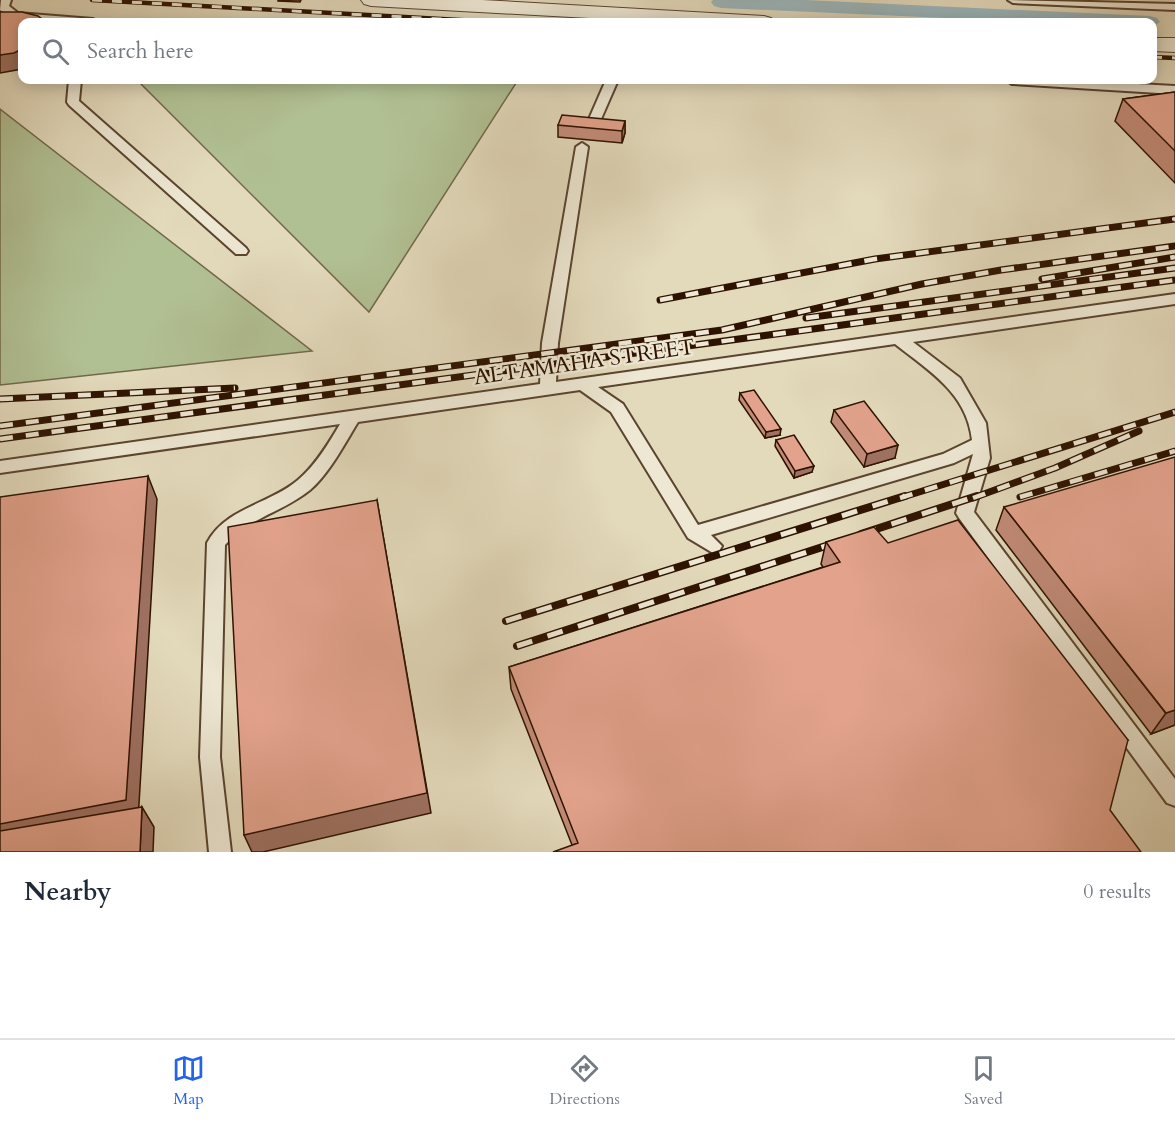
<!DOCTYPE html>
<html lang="en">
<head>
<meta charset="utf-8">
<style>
  body { margin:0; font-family:Cardo,serif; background:#f2f2f3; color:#1f2937 }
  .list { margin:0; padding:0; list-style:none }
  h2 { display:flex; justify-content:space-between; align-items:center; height:78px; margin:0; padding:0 24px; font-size:26px }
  h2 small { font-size:20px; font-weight:400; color:#747a83 }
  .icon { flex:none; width:33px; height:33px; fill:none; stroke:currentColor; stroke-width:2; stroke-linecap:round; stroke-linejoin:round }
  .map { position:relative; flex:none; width:1175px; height:852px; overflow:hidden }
  .search { position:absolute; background:#fff; box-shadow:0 3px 15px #0003; left:18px; right:18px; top:18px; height:66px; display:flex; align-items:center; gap:15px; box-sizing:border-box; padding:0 21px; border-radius:12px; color:#747a83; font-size:22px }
  .sheet { height:186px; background:#fff }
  nav { display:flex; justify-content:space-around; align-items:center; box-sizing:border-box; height:84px; border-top:2px solid #e0e1e3; background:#fff; font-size:16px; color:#747a83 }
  nav a { display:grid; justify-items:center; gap:3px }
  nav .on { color:#2563eb }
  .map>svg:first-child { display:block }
  .green { fill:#b1c093; stroke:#70694a; stroke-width:1.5 }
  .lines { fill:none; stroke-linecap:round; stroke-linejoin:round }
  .canal { fill:#9cb7bd; fill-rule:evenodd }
  .lane-casing { stroke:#5b442f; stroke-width:4 }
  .street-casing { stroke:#5b442f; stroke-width:2 }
  .lane { fill:#ede7d3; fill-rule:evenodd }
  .street { fill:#ede7d3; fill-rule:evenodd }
  .rail-far2-casing { stroke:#2e1200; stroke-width:4.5 }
  .rail-far1-casing { stroke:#2e1200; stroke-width:7 }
  .rail-casing { stroke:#2e1200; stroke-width:8 }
  .rail-far2 { stroke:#ede7d3; stroke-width:3; stroke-dasharray:10; stroke-linecap:butt }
  .rail-far1 { stroke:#ede7d3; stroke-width:4.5; stroke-dasharray:13; stroke-linecap:butt }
  .rail { stroke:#ede7d3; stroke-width:5; stroke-dasharray:16; stroke-linecap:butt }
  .wall { fill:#c28b78; stroke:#2e1200; stroke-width:1.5 }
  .shaded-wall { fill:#9e7162; stroke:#2e1200; stroke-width:1.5 }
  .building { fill:#e2a28c; stroke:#2e1200; stroke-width:1.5 }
  .labels { text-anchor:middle; stroke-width:5; stroke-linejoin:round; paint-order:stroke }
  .street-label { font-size:22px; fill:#2e1200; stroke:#ede7d3 }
</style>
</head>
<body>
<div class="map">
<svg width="1175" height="852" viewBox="0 0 1175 852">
  <rect width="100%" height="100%" fill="#e3dabc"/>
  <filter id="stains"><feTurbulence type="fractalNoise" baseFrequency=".00333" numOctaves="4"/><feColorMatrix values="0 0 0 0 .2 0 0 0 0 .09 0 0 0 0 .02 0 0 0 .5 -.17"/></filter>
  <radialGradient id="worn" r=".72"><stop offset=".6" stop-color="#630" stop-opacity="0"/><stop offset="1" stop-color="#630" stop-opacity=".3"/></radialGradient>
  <path class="green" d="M137 80H518L369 312Z
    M0 109 312 351 0 385Z"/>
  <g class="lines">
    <path class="canal" d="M713 0H805L1150 16 1157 18 1160 22 1152 27V22H1032L721 8 714 6 711 2Z"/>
    <defs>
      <path id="lane" d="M1 0H11L9 6 18 13 93 19 99 22H57L15 19 0 10Z
        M1008 0 1175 4V10L1013 3Z
        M69 80H81L79 101 246 248 248 251 246 254H236L69 105 67 102Z
        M606 80H618L601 119 599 122H591L589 119Z
        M1006 80H1062L1175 86V94L1012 84Z
        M582 143 588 147 558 343 556 382 1175 294V304L913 342 960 378 986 423 990 458 974 512 1175 779V806L1167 803 959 518 956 513 973 454 954 463 711 535 722 546 719 551 713 553 688 538 611 412 580 390 358 422C345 443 329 474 310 490 283 512 250 517 225 545L220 757 231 852H209L200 757 207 543C225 508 270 504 298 480 315 466 329 443 340 424L0 473V461L540 384 542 343 576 147ZM895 344C929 371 967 393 972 440L943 454 698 525 623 404 598 387Z"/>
      <path id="street" d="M361 0H482L764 16 771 18 775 22H661L371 6 364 4Z
        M1152 38H1175V52L1152 51Z"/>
    </defs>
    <use href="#lane" class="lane-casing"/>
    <use href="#street" class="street-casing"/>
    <use href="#lane" class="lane"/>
    <use href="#street" class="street"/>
    <defs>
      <path id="rail-far2" d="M92 0 496 22
        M1152 57 1175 58
        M1172 219H1175"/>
      <path id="rail-far1" d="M1042 279 1175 257
        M660 300 875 259 1175 219
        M806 318 1175 268
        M0 399 235 388
        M0 426 722 330 922 284 1001 270 1175 246
        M0 439 1175 280
        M1020 497 1175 451
        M900 498 1175 412
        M973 498 1055 468 1139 431"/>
      <path id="rail" d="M861 534 977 496
        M506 621 905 496
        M517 646 841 541"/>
    </defs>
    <use href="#rail-far2" class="rail-far2-casing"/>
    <use href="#rail-far1" class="rail-far1-casing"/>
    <use href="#rail" class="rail-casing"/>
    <use href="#rail-far2" class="rail-far2"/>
    <use href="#rail-far1" class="rail-far1"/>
    <use href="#rail" class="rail"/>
  </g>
  <path class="wall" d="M278 0H301L300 2 278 1Z
    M1175 92V183L1115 121 1123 99Z
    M625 121V133L622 143 558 137V125Z
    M740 393 780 435 765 438 739 400Z
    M834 410 895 458 864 467 831 422Z
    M776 440 812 472 794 478 775 446Z
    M1004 507 1175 725 1151 734 996 530Z
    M826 542 888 543 1128 740 572 845 511 689 509 667 823 567 821 564Z"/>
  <path class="shaded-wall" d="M22 49V69L0 73V55Z
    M625 121V133L622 143V131Z
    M781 429 780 435 765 438 766 432Z
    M898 445 895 458 864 467 867 454Z
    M814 466 812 472 794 478 795 471Z
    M148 476 157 499 138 821 0 847V824Z
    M377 500 431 813 263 852H252L244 835Z
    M1175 710V725L1151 734 1166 713Z
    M142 807 154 827 153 852H140Z"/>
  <path class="building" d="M0 12H22L38 16 46 22H22V49L14 53 0 55Z
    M1175 92V151L1123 99Z
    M562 115 625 121 622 131 558 125Z
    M754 390 781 429 766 432 740 393Z
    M864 401 898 445 867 454 834 410Z
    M794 435 814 466 795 471 776 440Z
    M1175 457V710L1166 713 1004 507Z
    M148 476 126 800 0 824V497Z
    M377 500 427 793 244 835 228 527Z
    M958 520 1128 740 1110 810 1141 852H553L578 843 509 667 840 562 826 542 874 527 888 543Z
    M142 807 140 852H0V831Z"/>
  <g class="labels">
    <g class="street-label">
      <text transform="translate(584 361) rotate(-8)" y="8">ALTAMAHA STREET</text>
    </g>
  </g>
  <rect width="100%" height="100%" filter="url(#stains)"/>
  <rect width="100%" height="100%" fill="url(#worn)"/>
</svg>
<div class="search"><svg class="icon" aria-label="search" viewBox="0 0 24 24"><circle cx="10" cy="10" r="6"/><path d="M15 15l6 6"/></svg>Search here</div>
</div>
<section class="sheet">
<h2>Nearby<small>0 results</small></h2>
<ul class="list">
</ul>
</section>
<nav>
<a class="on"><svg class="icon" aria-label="map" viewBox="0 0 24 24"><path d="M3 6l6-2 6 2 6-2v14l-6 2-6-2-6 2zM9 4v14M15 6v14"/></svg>Map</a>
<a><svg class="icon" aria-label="directions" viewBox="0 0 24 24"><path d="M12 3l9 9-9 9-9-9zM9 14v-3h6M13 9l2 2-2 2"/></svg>Directions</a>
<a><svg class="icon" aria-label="saved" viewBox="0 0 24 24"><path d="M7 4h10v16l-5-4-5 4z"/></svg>Saved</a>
</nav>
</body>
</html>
